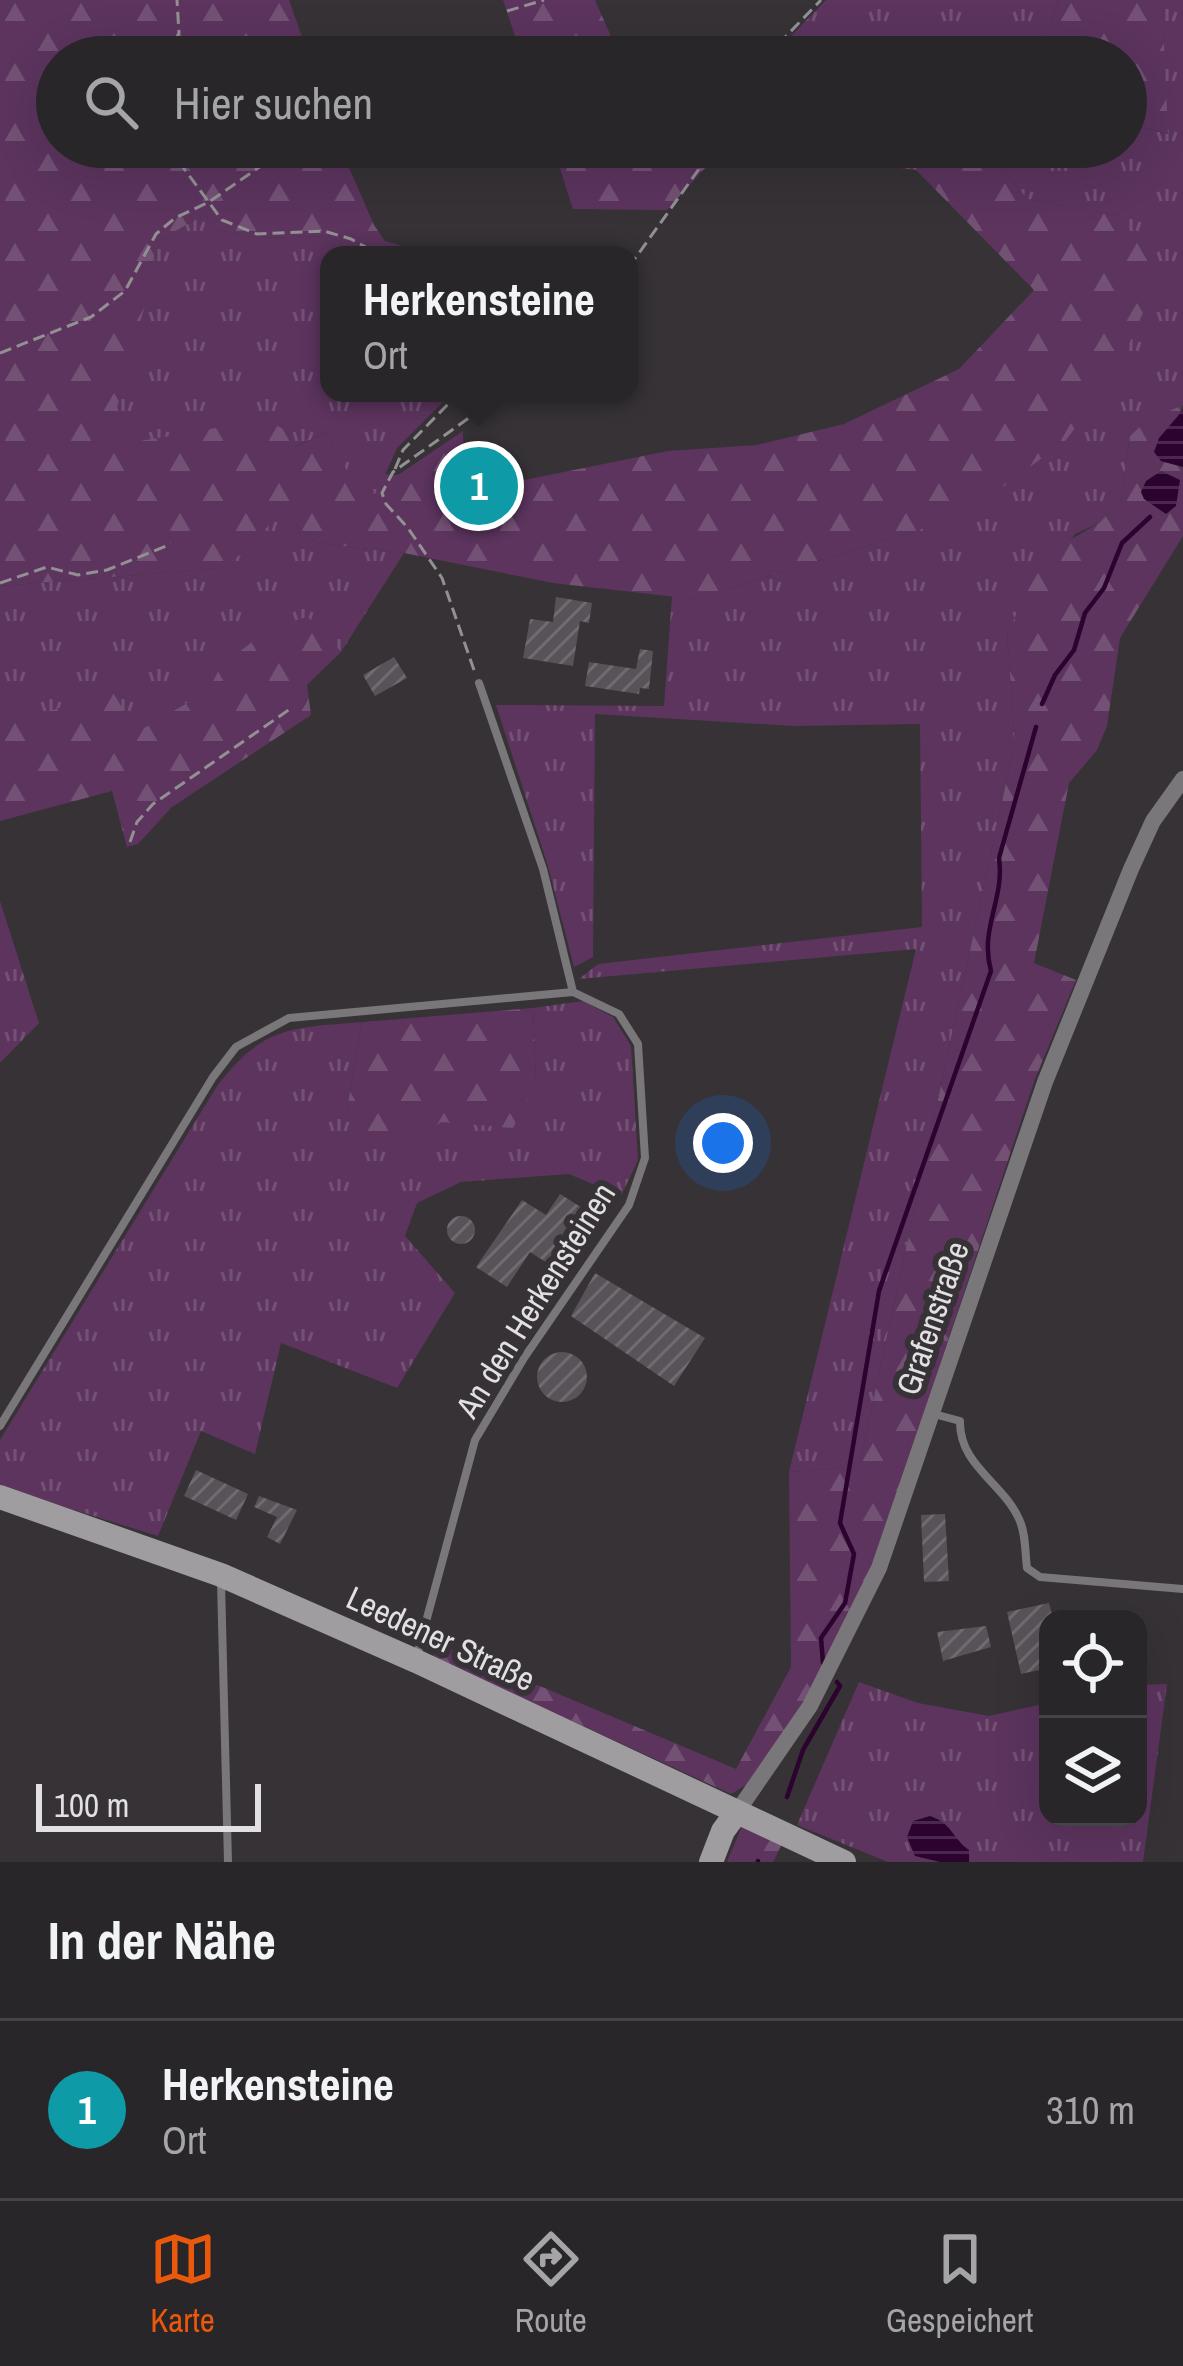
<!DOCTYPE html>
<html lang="de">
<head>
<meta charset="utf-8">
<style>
  body { margin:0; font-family:"Archivo Narrow",sans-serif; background:#302e30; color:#f1f3f6 }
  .controls { position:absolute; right:36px; bottom:36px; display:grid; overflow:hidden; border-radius:24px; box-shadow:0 12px 48px #0002 }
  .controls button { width:108px; height:108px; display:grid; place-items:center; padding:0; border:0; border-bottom:3px solid #444345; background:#282628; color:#f1f3f6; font:60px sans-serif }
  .scale { position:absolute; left:36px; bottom:30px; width:225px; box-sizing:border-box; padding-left:12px; border:6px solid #e2e0e2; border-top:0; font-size:33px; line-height:42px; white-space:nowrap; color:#e2e0e2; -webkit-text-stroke:9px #363236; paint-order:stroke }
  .you { position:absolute; left:723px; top:1143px; width:42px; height:42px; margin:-30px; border:9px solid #fff; border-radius:50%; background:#1a73e8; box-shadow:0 0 0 18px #1a73e833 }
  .badge { display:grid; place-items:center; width:78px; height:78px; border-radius:50%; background:#ea580c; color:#fff; font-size:39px; font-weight:700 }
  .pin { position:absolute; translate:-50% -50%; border:6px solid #fff; box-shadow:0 3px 12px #0006 }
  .popup { position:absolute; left:320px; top:246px; width:318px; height:156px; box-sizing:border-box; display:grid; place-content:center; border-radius:24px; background:#282628; filter:drop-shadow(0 3px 9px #0005); font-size:39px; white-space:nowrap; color:#a5a5a8 }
  .popup b { font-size:45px; color:#f1f3f6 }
  .popup::after { content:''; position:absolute; left:50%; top:100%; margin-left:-24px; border:24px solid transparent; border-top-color:#282628 }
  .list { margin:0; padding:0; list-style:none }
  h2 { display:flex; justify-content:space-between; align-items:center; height:156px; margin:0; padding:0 48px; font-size:51px }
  h2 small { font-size:39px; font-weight:400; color:#a5a5a8 }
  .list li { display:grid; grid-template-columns:78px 1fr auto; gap:36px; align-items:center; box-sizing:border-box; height:180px; padding:0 48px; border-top:3px solid #444345 }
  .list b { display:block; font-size:45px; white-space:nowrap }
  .list p { margin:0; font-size:39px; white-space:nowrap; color:#a5a5a8 }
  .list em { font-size:39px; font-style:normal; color:#a5a5a8 }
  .icon { flex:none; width:66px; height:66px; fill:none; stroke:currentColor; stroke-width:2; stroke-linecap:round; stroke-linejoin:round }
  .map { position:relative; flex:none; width:1183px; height:1862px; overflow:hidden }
  .search { position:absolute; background:#282628; box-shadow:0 12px 48px #0002; left:36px; right:36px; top:36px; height:132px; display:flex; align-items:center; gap:30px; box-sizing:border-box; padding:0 42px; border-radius:66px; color:#a5a5a8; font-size:45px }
  .sheet { height:336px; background:#282628 }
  nav { display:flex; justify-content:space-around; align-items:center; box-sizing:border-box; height:168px; border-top:3px solid #444345; background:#282628; font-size:33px; color:#a5a5a8 }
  nav a { display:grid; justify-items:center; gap:6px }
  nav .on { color:#ea580c }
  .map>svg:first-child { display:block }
  .grass { fill:url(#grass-tufts) }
  .forest { fill:url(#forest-firs) }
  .water { fill:url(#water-rules) }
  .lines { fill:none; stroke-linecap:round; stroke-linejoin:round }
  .stream { stroke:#2c032f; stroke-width:4.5 }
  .building { fill:url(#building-hatch) }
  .path { stroke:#939093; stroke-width:3; stroke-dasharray:12 6; stroke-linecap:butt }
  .lane { stroke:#797779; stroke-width:8 }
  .street { stroke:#797779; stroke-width:16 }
  .secondary { stroke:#a09da0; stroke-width:24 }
  .labels { text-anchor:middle; stroke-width:12; stroke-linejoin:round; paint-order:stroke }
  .street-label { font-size:33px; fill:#e2e0e2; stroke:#363236 }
</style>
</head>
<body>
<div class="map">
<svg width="1183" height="1862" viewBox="0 0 1183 1862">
  <defs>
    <pattern id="grass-tufts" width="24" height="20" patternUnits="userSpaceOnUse" patternTransform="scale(3)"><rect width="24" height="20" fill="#5c345e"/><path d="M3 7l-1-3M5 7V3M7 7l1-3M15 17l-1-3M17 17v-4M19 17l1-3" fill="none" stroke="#735175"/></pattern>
    <pattern id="forest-firs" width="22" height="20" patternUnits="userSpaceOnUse" patternTransform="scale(3)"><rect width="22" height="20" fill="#5c345e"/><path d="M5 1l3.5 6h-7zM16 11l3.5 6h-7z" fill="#735175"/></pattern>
    <pattern id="water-rules" width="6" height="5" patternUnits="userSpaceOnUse" patternTransform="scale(3)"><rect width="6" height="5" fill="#2c032f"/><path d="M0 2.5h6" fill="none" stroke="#4a274d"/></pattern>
    <pattern id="building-hatch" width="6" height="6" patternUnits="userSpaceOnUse" patternTransform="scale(3)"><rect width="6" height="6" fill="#585358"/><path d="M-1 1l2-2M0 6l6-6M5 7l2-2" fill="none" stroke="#706b70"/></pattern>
  </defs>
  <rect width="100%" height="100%" fill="#363236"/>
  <path class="grass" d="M826 0H1058L1040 57H771Z
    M1162 0H1183V405L1146 421 1130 436 1121 501 1099 523 1075 534 1007 633 1015 741 859 1467 789 1472 916 949 579 979 598 964 922 927 920 724 793 726 595 714 593 957 574 967 548 866 496 705 664 706 672 596 694 599 928 527 1120 216 1027 199 984 147H1126V123L1167 134Z
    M730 147H949L916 170Z
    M205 214 217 230 259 238 328 236 369 255H329V393H452L397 448 376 495 353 482 326 433 294 447H105L147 298V272L162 239Z
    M280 511 317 543 404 553 341 652 307 617 222 666 208 691 136 733 0 727V586L221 568 249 548Z
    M0 901 39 1023 0 1063Z
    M583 1001 613 1017 631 1046 638 1160 621 1196 569 1174 461 1182 417 1203 405 1236 455 1293 397 1388 281 1343 255 1454 201 1431 158 1536 0 1487V1440L217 1086C263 1026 290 1028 362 1022L346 1115 441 1122 536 1081 533 1008Z
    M859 1682 918 1703 989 1716 1048 1703V1817H1138V1685L1167 1684 1143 1862H888L797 1825Z"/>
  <path class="forest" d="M0 0H289L309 57H57V147H340L374 225 385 241 434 255H369L328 236 259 238 217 230 205 214 162 239 147 272V298L106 447 267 419 289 433 295 447 326 433 353 482 375 494 383 474 398 475 463 431 465 492 668 451 757 445 844 424 959 369 1034 290 916 170 949 147H984L1027 199 1120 216 1160 275 1115 375 1066 440 995 493 928 527 694 599 553 583 404 553 317 543 280 511 249 549 221 568 0 586Z
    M503 0H595L616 48 633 51 663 47 671 57H522Z
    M1058 0H1162L1168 134 1126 123V57H1040Z
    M553 147H730V148L704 169 667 210 573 209Z
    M1183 405 1161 461 1183 467V536L1120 638 1107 726 1097 750 1069 783 1034 963 1076 980 1035 1079 874 1563 809 1694 748 1784 731 1794 433 1657 436 1642 736 1769 791 1667 789 1472 859 1467 1015 741 1007 634 1044 555 1099 523 1121 501 1130 436 1146 421Z
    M308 617 341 652 307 685 311 715 172 807 138 844 127 847 112 791 0 821V727L112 691 137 732 208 691 221 666 273 626Z
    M533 1008 536 1081 513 1128 441 1122 419 1140 366 1137 346 1115 362 1022Z
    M742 1826 782 1844 773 1862H727Z"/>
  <path class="water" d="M1183 410V467L1161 461 1154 452 1159 438Z
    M1161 471 1180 480 1176 506 1166 514 1144 499 1141 492 1146 481Z
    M930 1816C952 1823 952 1838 969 1850V1862H940L915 1856 907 1837 913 1821Z"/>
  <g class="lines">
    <path class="stream" d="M1042 704 1055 675 1074 650 1085 613 1104 588 1122 543 1150 517
      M823 1663 821 1638 845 1603 854 1554 840 1523 879 1291 991 971C979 929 1005 899 999 858L1036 727
      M787 1797 803 1750 840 1686 837 1682
      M758 1862V1861"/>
  </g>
  <path class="building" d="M556 597 592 603 589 623 580 621 573 666 523 658 530 619 553 622Z
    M640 649 653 651 649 689 640 688 639 694 585 686 589 662 636 669Z
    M394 657 407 678 375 696 363 675Z
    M560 1194 587 1211 552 1266 530 1252 507 1287 476 1267 522 1200 546 1215Z
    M447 1230a14 14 0 1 1 28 0a14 14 0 1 1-28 0Z
    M595 1273 705 1338 674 1386 571 1316Z
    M537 1377a25 25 0 1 1 50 0a25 25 0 1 1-50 0Z
    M196 1470 248 1494 236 1520 184 1496Z
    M259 1496 297 1510 280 1544 267 1537 277 1517 254 1507Z
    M945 1514 949 1581 924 1582 921 1515Z
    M1049 1603 1053 1619H1048V1668L1021 1674 1007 1612Z
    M986 1626 991 1647 943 1661 937 1632Z"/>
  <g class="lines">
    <path class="path" d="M507 11 544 0
      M167 57 179 33 177 0
      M766 57 821 0
      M168 147 222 220 257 234 324 231 351 239 380 255
      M629 267 699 169 709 147
      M0 353 91 317 125 291 156 234 175 218 209 202 271 159 313 147
      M395 469 403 450 459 393
      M0 583 47 567 78 575 107 570 171 544
      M474 670 442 578 408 528 386 504 382 493 393 472 504 393
      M130 842 137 822 153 804 290 709"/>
    <path class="lane" d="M479 683 543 869 573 992
      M934 1414 960 1421C959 1465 1003 1483 1019 1519 1026 1533 1025 1553 1027 1568L1040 1577 1183 1589
      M0 1426 213 1077 236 1047 289 1018 573 992 619 1014 638 1044 645 1158 629 1205 524 1358 475 1440 417 1655
      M221 1582 228 1862"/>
    <path class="street" d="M737 1812 810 1706 879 1568 1045 1082 1131 869 1153 821 1183 779"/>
    <path class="secondary" d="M0 1497 221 1575 416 1661 844 1862
      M711 1862 723 1831 737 1812"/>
  </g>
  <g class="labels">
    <g class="street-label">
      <text transform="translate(535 1300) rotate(-58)" y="12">An den Herkensteinen</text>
      <text transform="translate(932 1318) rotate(-71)" y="12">Grafenstraße</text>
      <text transform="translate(441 1638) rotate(25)" y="12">Leedener Straße</text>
    </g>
  </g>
</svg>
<div class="controls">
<button><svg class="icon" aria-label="locate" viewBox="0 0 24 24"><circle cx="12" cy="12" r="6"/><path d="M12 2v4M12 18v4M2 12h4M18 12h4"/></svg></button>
<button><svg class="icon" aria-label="layers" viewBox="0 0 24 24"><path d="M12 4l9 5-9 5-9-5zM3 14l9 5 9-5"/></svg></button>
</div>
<div class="scale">100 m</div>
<div class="you"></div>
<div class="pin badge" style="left:479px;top:486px;background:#0f9aa8">1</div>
<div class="popup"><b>Herkensteine</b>Ort</div>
<div class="search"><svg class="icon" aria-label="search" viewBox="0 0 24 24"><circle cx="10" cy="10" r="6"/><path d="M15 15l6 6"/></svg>Hier suchen</div>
</div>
<section class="sheet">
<h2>In der Nähe<small></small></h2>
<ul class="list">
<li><span class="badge" style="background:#0f9aa8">1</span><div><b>Herkensteine</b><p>Ort</p></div><em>310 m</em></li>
</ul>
</section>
<nav>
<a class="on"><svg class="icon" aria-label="map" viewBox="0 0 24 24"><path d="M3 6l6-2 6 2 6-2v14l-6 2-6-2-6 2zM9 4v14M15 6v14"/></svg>Karte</a>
<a><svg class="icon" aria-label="directions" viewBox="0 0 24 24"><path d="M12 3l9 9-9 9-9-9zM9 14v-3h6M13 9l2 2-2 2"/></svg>Route</a>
<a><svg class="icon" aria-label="saved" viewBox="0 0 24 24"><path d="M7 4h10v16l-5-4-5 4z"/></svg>Gespeichert</a>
</nav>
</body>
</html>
